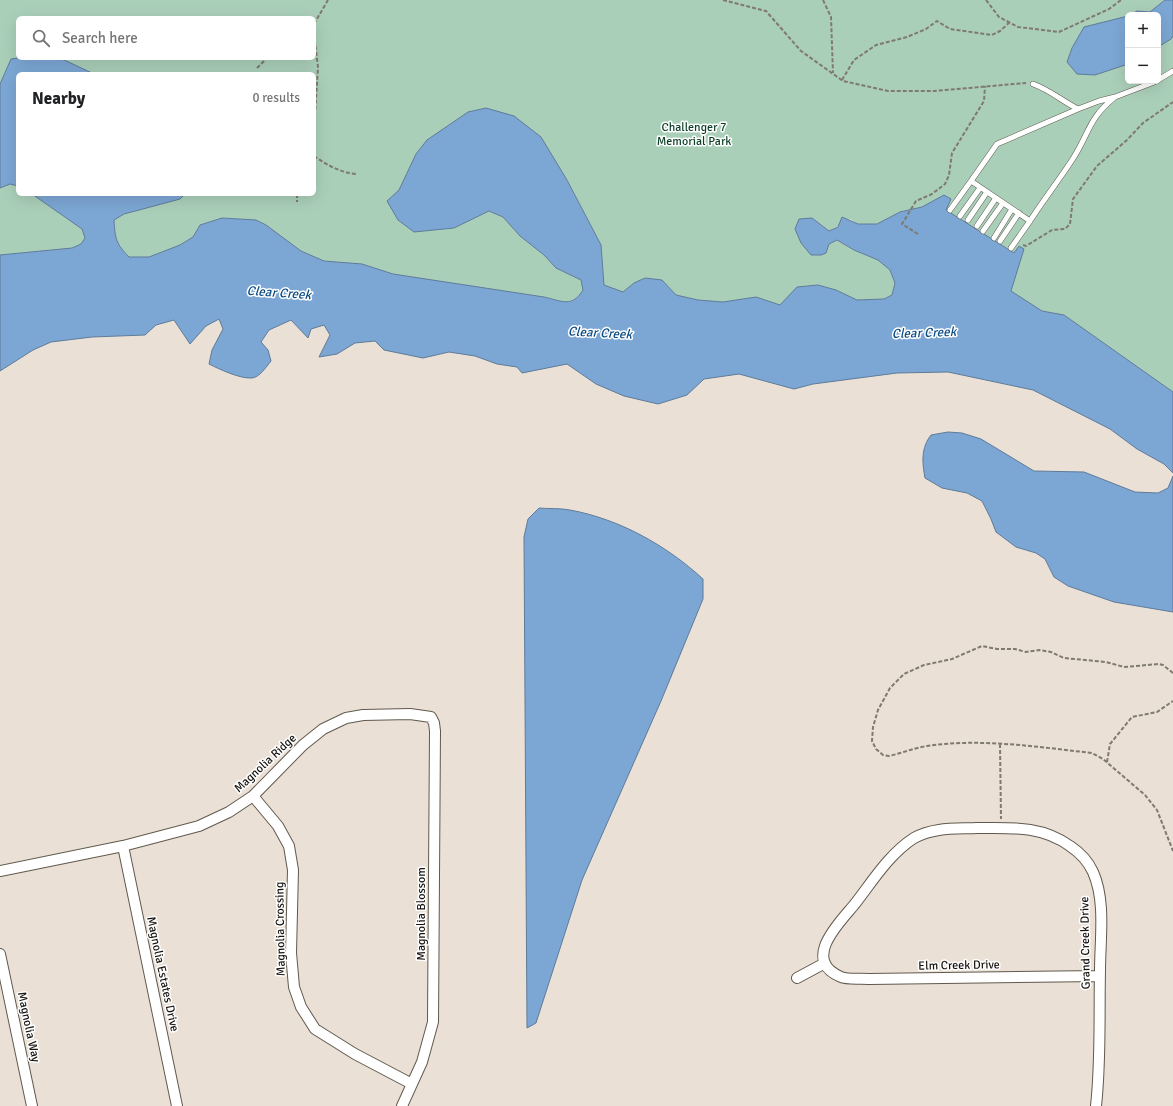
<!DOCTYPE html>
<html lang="en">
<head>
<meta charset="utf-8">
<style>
  body { margin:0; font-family:Signika,sans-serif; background:#f2f2f2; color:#202124 }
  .controls { position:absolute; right:12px; top:12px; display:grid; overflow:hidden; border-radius:6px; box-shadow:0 4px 16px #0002 }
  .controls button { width:36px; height:36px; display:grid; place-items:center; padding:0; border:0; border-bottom:1px solid #e0e0e0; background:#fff; color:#202124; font:20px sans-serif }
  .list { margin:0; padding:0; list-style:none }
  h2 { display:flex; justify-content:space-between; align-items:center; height:52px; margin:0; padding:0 16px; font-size:17px }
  h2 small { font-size:13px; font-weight:400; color:#757577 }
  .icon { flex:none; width:22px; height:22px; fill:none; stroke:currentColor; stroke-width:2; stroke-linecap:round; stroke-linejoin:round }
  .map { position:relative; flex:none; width:1173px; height:1106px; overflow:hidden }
  .search { position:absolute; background:#fff; box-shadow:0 4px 16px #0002; left:16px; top:16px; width:300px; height:44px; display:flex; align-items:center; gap:10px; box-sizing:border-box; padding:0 14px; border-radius:6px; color:#757577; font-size:15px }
  .panel { position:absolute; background:#fff; box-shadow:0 4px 16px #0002; left:16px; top:72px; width:300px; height:124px; border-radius:6px }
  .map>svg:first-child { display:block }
  .green { fill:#aacfb9; fill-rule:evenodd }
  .water { fill:#7ca7d4; stroke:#5e7b99 }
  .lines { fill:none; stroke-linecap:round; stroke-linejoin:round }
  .service-casing { stroke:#60594e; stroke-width:6 }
  .minor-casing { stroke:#60594e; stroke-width:12 }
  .path { stroke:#7f7971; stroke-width:2; stroke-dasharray:4 2; stroke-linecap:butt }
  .service { stroke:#fff; stroke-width:5 }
  .minor { stroke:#fff; stroke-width:10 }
  .labels { text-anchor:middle; stroke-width:3; stroke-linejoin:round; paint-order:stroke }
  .park-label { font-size:12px; fill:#0c3f28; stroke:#fff }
  .street-label { font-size:12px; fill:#171410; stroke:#fff }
  .water-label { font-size:13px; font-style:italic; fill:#0c4d85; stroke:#fff }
</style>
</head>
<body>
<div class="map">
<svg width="1173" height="1106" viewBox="0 0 1173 1106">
  <rect width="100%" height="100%" fill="#eae0d5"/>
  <path class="green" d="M0 0H1173V392L1064 315 1042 311 1011 291 1014 253 945 210 951 199 944 196 922 207 900 212 877 224H858L850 219 829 231 821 224 829 244 836 240 854 250 878 260 890 270 895 283 892 295 884 299 857 300 836 290 818 285 780 305 756 297 723 302 698 300 676 295 665 283 645 278 623 292 604 285 601 245 569 183 544 143 468 112 448 126 408 173 399 190 387 201 454 228 489 211 503 217 520 236 544 255 556 268 581 280 583 290C572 308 562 301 544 297L393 274 362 264 324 261 301 251 256 220 222 218 200 225 193 237 180 245 149 257H128C116 244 115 238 114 220L124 214 180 199 185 194H314V74H94L60 58H314V18H18V58L11 59 0 84ZM1128 15H1158V81H1128Z
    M10 184 18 186V194H32L82 229 85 238 81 244 72 248 0 255V188Z"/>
  <path class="water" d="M1165 0H1173V36L1171 39 1158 47V15H1130L1137 11 1150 12Z
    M1128 16V64L1095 75 1077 74 1067 62 1072 48 1084 27Z
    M18 58H60L94 74H18V186L10 184 0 188V84L11 59Z
    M486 108 514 116 541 137 567 180 601 245 604 285 623 292 634 283 645 278 662 280 676 295 698 300 723 302 756 297 780 305 797 287 818 285 836 290 857 300 884 299 892 295 895 283 890 270 878 260 854 250 837 240 829 244 826 253 821 255H811L801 243 795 229 799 219 812 218 829 231 838 227 842 217 858 224H877L900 212 922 207 944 195 951 199 946 210 1014 253 1019 246 1024 249 1011 291 1042 311 1064 315 1173 392V473L1164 464 1137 449 1110 429 1033 390 948 372 897 373 813 384 794 389 739 374 704 379 687 395 658 404 624 396 596 384 567 364 522 373 517 367 497 364 475 356 449 352 423 358 384 350 375 341 355 343 337 354 319 357 330 335 324 325 311 329 308 338 291 320 269 330 261 342 268 350 271 361C266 367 260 377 252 378 240 379 219 369 209 364L212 350 223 329 219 319 206 326 190 344 174 320 156 325 145 335 92 337 51 342 33 350 0 371V255L72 248 81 244 85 238 82 229 32 194H185L180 199 124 214 114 220C115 238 116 244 129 257H149L180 245 193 237 200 225 222 218 256 220 266 225 301 251 324 261 362 264 393 274 544 297C562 301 572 308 583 290L581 280 556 268 544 255 520 236 503 217 489 211 454 228 414 232 398 220 387 201 399 190 416 154 427 140 468 112Z
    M948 432 962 433 981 439 1034 471 1084 472 1135 492 1158 493 1168 488 1173 476V612L1114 602 1068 586 1054 577 1045 559 1036 553 1016 547 996 532 991 519 982 501 967 493 942 488 925 478C922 462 921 448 931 435Z
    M539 508C549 509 560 508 570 510 619 519 666 545 703 579V599L661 701 582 880 536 1023 527 1028 524 537 528 519Z"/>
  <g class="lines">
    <defs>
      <path id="service" d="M1158 80 1173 71
        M1033 84C1050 90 1062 101 1078 109
        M1115 97C1089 118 1090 131 1074 157 1060 179 1044 199 1030 221L971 181 997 144 1078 109 1099 101Z
        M1115 97 1157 81
        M950 210 971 181
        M960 216 980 188
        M968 220 987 192
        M977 226 996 198
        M983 231 1003 203
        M994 238 1012 209
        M1000 241 1019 213
        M1011 248 1030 221"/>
      <path id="minor" d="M253 796 278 826 289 846 293 870 291 953 294 987 301 1007 315 1029 355 1054 412 1084
        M123 846 177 1106
        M0 871 123 846 199 826 229 812 253 796 303 745 323 729 346 718 363 715 410 714 431 717 434 723 435 731 433 1022 422 1062 402 1106
        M0 954 32 1106
        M797 978 825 963
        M1096 1106C1101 1061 1099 1016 1100 971 1100 939 1106 901 1093 872 1088 861 1079 852 1070 846 1041 825 1010 828 977 828 955 829 934 827 914 838 889 854 872 882 854 905 839 923 801 960 841 977 848 980 861 978 869 979L1099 976"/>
    </defs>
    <use href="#service" class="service-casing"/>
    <use href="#minor" class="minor-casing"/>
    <path class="path" d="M723 0 766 11 801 51 843 81 888 91H934L1026 83
      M823 0 831 17 833 73
      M986 0 999 17 1018 27 1059 32 1109 9 1121 0
      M314 24 328 0
      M314 34 318 67 314 130
      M257 68 267 58
      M842 80 854 60 876 45 907 37 926 29 937 21 950 29 992 35 1000 31 1010 22
      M314 156C327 165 341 173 357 174
      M297 194V202
      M918 234 902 224 916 201 932 194 945 184 949 175 952 153 984 101 985 86
      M1023 245 1026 246 1052 230 1065 229 1070 224 1073 199 1097 166 1127 140 1143 123 1173 102
      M1173 673 1163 665 1159 664 1124 667 1106 662 1064 658 1051 652 1039 650 1026 652 1015 649H997L982 646 952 659 924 665 904 674 890 688 878 710 873 727 872 741 876 749 883 755 889 756C902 753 914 748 927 746 981 738 1038 747 1092 753L1103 759 1145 795 1157 810 1173 851
      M1000 744 1001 819
      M1107 762 1110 744 1132 717 1157 712 1173 701"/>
    <use href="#service" class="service"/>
    <use href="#minor" class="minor"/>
  </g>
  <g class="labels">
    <g class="park-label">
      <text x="694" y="131">Challenger 7<tspan x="694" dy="14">Memorial Park</tspan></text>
    </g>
    <g class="street-label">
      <text transform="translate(265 763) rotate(-43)" y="4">Magnolia Ridge</text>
      <text transform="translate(421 914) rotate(-90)" y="4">Magnolia Blossom</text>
      <text transform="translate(280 929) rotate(-91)" y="4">Magnolia Crossing</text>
      <text transform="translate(1085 943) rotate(-91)" y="4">Grand Creek Drive</text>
      <text transform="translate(959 965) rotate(-1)" y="4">Elm Creek Drive</text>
      <text transform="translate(163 974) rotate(78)" y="4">Magnolia Estates Drive</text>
      <text transform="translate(29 1027) rotate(78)" y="4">Magnolia Way</text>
    </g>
    <g class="water-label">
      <text transform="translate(279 292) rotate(4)" y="5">Clear Creek</text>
      <text transform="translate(600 332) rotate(3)" y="5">Clear Creek</text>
      <text transform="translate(924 332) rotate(-2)" y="5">Clear Creek</text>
    </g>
  </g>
</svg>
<div class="controls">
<button>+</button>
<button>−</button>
</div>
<div class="search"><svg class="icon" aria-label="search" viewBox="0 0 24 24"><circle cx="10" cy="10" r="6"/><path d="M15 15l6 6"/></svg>Search here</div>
<section class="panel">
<h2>Nearby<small>0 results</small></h2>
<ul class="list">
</ul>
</section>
</div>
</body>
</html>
